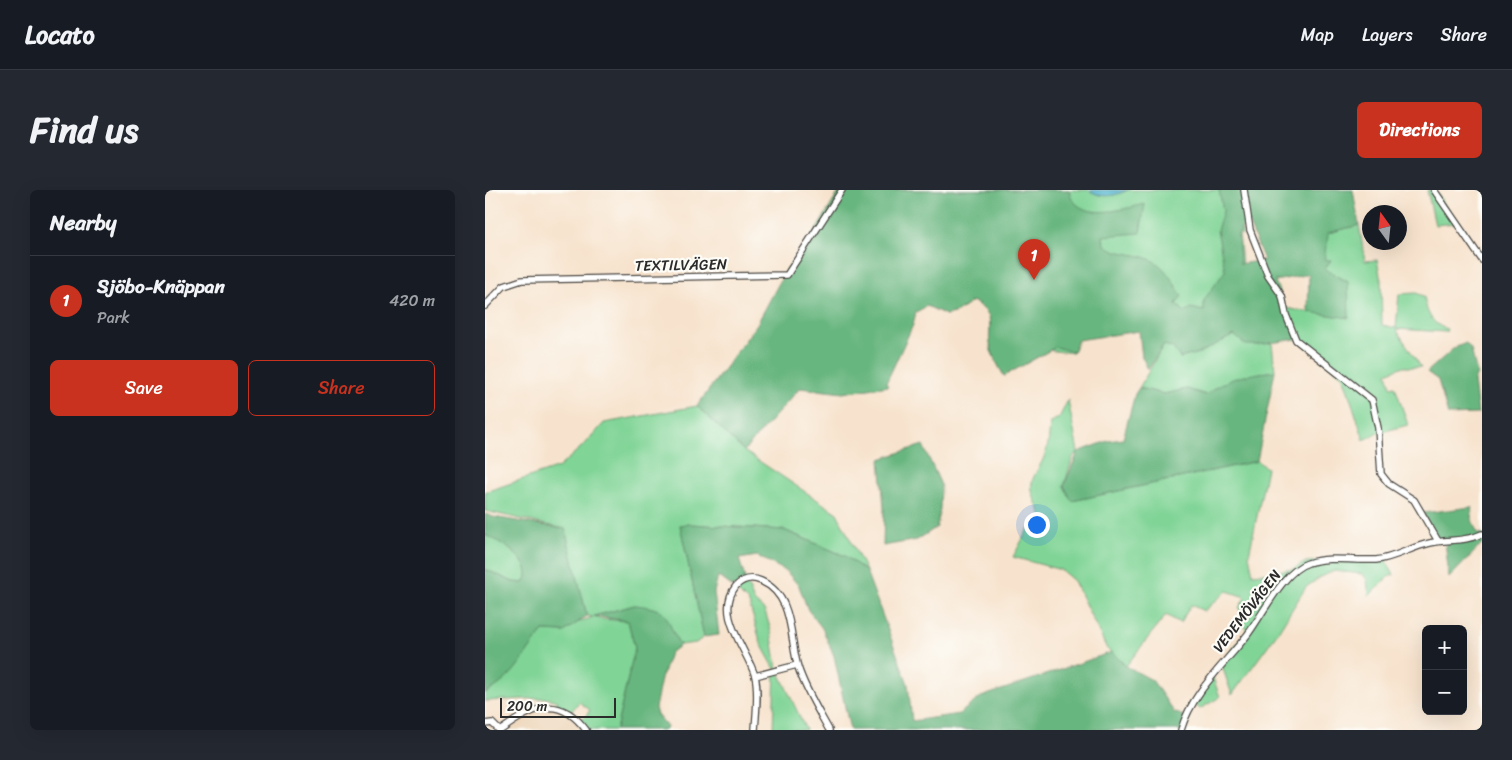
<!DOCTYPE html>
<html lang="en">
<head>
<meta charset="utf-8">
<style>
  body { margin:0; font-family:Sriracha,sans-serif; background:#242831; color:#f1f3f6 }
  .controls { position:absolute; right:15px; bottom:15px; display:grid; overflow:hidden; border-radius:8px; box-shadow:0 5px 20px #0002 }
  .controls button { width:45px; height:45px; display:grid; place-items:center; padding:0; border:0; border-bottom:1px solid #363941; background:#171b24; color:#f1f3f6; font:25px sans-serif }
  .compass { position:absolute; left:877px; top:15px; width:45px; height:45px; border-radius:50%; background:#171b24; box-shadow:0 5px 20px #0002; rotate:345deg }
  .scale { position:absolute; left:15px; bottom:12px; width:116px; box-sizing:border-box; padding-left:5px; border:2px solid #2b2b2b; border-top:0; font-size:14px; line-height:18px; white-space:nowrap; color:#2b2b2b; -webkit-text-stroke:4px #fdfcf7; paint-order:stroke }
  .you { position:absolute; left:551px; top:334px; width:18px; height:18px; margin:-12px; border:4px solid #fff; border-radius:50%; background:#1a73e8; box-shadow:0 0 0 8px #1a73e833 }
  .badge { display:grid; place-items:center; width:32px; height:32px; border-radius:50%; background:#c8321e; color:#fff; font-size:16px; font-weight:700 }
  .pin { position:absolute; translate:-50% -41px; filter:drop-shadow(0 1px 2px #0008) }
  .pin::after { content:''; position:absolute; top:26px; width:18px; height:15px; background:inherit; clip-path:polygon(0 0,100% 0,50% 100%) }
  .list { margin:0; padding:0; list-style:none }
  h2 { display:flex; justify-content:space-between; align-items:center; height:65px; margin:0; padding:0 20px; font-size:21px }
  h2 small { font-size:16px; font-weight:400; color:#9ea1a6 }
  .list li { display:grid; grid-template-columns:32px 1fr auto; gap:15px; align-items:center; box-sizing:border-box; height:90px; padding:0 20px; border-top:1px solid #363941 }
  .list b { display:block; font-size:19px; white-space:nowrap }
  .list p { margin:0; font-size:16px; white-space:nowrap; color:#9ea1a6 }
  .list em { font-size:16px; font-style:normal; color:#9ea1a6 }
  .actions { display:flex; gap:10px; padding:15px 20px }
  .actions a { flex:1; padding:11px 0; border:1px solid #c8321e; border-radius:8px; text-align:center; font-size:18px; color:#c8321e }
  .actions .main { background:#c8321e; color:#fff }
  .map { position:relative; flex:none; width:997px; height:540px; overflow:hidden; border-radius:8px }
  header { display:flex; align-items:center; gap:30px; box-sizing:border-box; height:70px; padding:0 25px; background:#171b24; border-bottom:1px solid #363941 }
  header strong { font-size:24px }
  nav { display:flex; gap:28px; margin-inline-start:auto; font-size:18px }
  .intro { display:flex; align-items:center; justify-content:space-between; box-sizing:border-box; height:120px; padding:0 30px }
  h1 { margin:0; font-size:35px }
  .button { padding:12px 22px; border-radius:8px; background:#c8321e; color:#fff; font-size:18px; font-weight:700 }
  main { display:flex; gap:30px; padding:0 30px }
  aside { flex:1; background:#171b24; border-radius:8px; box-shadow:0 5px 20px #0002 }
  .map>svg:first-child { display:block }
  .built { fill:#eed7bb }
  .green { fill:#80d496; stroke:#568060 }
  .forest { fill:#68b67f; stroke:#4a7055; fill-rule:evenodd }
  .water { fill:#55bad4; stroke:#407280 }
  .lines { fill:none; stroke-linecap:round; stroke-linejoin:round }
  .minor-casing { stroke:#4a4743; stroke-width:8 }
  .minor { stroke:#fff; stroke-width:5.5 }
  .labels { text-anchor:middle; stroke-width:4.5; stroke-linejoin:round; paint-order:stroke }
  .street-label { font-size:15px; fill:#2b2b2b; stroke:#fdfcf7 }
</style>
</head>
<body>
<header>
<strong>Locato</strong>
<nav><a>Map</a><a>Layers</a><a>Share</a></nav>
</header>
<div class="intro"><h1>Find us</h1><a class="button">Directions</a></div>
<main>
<aside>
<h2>Nearby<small></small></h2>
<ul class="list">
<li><span class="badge">1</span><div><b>Sjöbo-Knäppan</b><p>Park</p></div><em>420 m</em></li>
</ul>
<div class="actions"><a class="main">Save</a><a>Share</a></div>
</aside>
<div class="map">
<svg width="997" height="540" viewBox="0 0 997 540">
  <rect width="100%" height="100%" fill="#fdfcf7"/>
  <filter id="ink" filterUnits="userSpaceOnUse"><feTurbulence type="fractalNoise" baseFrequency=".02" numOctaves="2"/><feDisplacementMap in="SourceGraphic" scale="10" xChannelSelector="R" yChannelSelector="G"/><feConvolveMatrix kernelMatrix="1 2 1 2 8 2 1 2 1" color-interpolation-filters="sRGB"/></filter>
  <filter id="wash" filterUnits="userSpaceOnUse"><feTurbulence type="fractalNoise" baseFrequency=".0096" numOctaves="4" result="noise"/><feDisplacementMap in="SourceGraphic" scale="20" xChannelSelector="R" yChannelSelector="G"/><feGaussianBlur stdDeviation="1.12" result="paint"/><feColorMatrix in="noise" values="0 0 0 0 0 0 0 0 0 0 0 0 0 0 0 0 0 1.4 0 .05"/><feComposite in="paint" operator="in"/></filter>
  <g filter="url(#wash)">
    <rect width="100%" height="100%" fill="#f7e3cd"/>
    <path class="built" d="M62 515H69L102 540H12L38 522Z"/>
    <path class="green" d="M352 0H604C617 9 629 6 643 0H753V26L758 45 754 43 757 74 719 112V121L700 122 691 114 694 110 590 132 588 163 561 160 519 186 506 161 504 123 488 111 472 122 461 125 437 110Z
      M942 0H950L971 33 950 35Z
      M874 35 880 71 892 70 896 90 897 135 911 138 914 104 931 103 939 106C941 121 946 134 962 139L961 142 911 139 936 177H916L902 183 906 197 910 196 923 235 893 243 879 250 858 186 812 149 800 118 823 122 863 92 840 79 842 75 839 62 843 43Z
      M749 145 772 155 787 153 790 181C763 185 742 187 721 205L702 199 679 204 654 198 679 155 688 157 695 168 714 163Z
      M583 210 593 262 588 267 579 296 587 311 772 271 782 278 764 365 768 384 809 379 821 372 899 367 909 385 903 387 884 406 882 390 878 384 849 381 836 387 821 397 793 442 747 505 736 473 762 442 754 418 760 407 742 401 719 421 706 415 695 433 681 425 641 476 622 459 589 391 576 380 528 367 543 339 557 330C556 318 544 305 547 292 549 284 556 275 559 267 564 256 564 244 565 232L574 228Z
      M212 216 259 261 352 323 381 381 360 366 299 340 205 334 195 335 219 447 211 453 195 455 188 443 150 415 109 426 115 429 143 431 150 458 131 540H102L94 530 97 527 99 528 105 520 94 512 86 522 70 516 73 511 60 508 0 511V503C30 488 38 465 58 441L79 442 89 434 108 427 102 426 80 339 0 321V302L74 277 103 251 119 233Z
      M0 345C16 351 53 374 39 393L28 392 0 379Z
      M260 388 269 411 280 421 286 441 292 478 321 540H288L290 479 276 454 264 413 248 397Z
      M727 485 735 507 715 519 708 513Z"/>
    <path class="forest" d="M355 0H584C591 34 638 19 660 14L655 43 618 46 619 54C633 67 657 61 673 74 683 81 690 96 697 106L691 114 700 122 706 118 719 121V110L740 81 732 40 738 21 734 0H868L874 35 843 43C843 53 839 60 840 70H846L840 79 863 92 864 128 823 122 824 84 790 91 812 149 772 155H761L749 145 714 163 695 168 688 158 679 155 663 179 657 167 654 141 593 150 588 162 571 157 519 186C515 178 509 170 507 161 498 135 518 131 488 111L472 122 461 125 442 116 431 122 428 135 401 193 403 196 358 203 315 198 259 261 212 216 272 134 301 80 318 62ZM762 29 779 70 755 74 753 45Z
      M981 153 986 159 992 184 989 191 993 224 963 225 953 190 942 182 969 158Z
      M790 181 772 271 587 311 579 296 593 262 623 251 638 249 650 204 654 198 679 204 702 199 721 205C744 186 761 185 790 181Z
      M438 255 456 295 455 319 452 337 432 350 398 356 399 318 395 269Z
      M987 317 986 327 993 345 997 343V354L964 388 960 350H952L938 323Z
      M0 324 8 327 80 339 102 426 79 442 58 441C38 465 31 488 0 503V379L28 392 39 393C53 374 15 351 0 345Z
      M205 334 299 340 360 366 381 381 423 494 427 531 474 524 496 507 627 462 641 476 667 490 689 522 701 527 698 540H365L349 466 337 438 323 420 314 396 301 381 272 366 254 369 260 388 248 397 233 386 229 402 234 445 219 447 195 335Z
      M150 415C187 419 178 426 195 455L185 463 176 489 170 518 172 525 182 537 181 540H131L150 458 143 431 109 426Z"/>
    <path class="water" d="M604 0H643C629 6 617 9 604 0Z"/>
  </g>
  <g filter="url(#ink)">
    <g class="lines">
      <defs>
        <path id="minor" d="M759 0 765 40 783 86 797 106 801 125 811 150 887 210 893 238 896 284 904 294 929 310 953 351
          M949 0 997 70
          M0 116 19 96 37 90 302 85 357 0
          M270 486 312 475
          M0 534 7 533 14 540
          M16 540C47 518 73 503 101 540
          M270 540C271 523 274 502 270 486 262 459 229 424 251 396 258 389 267 387 276 391 310 406 304 448 313 477 320 499 333 520 344 540
          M696 540C707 502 740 474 763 444 778 424 799 380 823 373 844 366 869 371 891 370 910 368 926 357 945 353 963 349 980 352 997 344"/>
      </defs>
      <use href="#minor" class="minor-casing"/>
      <use href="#minor" class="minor"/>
    </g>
  </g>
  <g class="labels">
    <g class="street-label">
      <text transform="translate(196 75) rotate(-1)" y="5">TEXTILVÄGEN</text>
      <text transform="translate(762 421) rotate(-52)" y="5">VEDEMÖVÄGEN</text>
    </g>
  </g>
</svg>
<div class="controls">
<button>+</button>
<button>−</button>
</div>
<svg class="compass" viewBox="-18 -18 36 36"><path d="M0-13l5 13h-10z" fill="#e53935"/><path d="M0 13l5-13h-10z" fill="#9ea1a6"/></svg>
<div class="scale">200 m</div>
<div class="you"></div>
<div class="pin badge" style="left:549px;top:90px">1</div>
</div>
</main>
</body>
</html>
